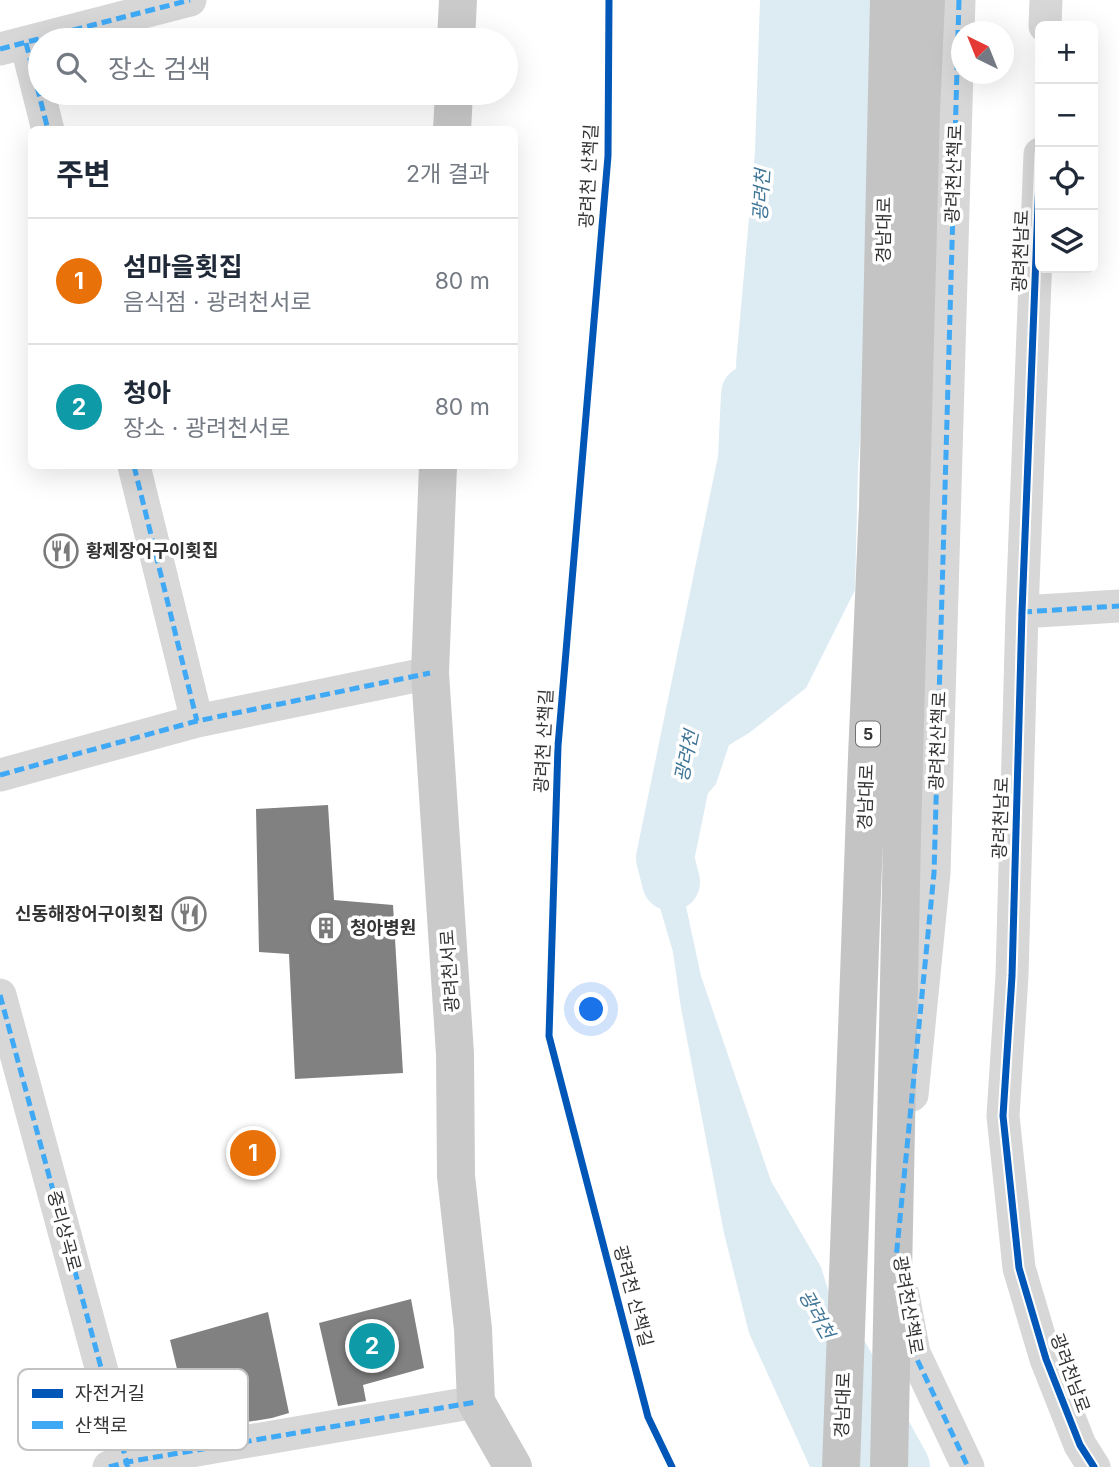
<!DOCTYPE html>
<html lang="ko">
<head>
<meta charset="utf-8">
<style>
  body { margin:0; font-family:Inter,"Noto Sans KR",sans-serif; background:#f6f6f7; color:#1f2937 }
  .controls { position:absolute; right:21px; top:21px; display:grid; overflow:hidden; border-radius:10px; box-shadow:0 7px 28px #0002 }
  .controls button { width:63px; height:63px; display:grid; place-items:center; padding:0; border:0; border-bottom:2px solid #e0e1e3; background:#fff; color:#1f2937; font:35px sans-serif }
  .compass { position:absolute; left:951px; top:21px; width:63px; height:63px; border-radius:50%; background:#fff; box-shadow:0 7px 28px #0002; rotate:317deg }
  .you { position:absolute; left:592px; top:1010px; width:24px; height:24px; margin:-18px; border:5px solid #fff; border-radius:50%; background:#1a73e8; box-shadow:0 0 0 10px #1a73e833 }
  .badge { display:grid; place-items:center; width:46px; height:46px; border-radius:50%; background:#7a7a7a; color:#fff; font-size:23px; font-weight:700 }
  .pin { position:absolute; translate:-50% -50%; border:4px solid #fff; box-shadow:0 2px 7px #0006 }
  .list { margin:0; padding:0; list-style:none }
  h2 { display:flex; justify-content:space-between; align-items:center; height:91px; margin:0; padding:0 28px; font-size:30px }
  h2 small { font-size:23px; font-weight:400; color:#747a83 }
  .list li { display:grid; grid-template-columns:46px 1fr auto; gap:21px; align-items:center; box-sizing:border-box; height:126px; padding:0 28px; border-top:2px solid #e0e1e3 }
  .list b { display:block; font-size:26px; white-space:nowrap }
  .list p { margin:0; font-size:23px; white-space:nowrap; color:#747a83 }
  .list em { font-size:23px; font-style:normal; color:#747a83 }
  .icon { flex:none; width:38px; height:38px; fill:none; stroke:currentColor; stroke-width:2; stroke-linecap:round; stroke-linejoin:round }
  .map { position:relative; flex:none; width:1119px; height:1467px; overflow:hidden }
  .search { position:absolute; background:#fff; box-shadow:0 7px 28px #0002; left:28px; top:28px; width:490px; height:77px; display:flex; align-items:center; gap:18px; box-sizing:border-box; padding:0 24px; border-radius:38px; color:#747a83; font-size:26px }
  .panel { position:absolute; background:#fff; box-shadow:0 7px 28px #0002; left:28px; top:126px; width:490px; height:343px; border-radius:10px }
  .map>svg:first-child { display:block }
  .water { fill:#ddebf3 }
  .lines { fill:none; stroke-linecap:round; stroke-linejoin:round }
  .river { stroke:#ddebf3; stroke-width:58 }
  .building { fill:#818181 }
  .minor { stroke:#d7d7d7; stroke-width:33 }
  .major { stroke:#cacaca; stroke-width:38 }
  .highway { stroke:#c4c4c4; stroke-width:38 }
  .quiet { stroke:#3fa9f5; stroke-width:5; stroke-dasharray:10 5; stroke-linecap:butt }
  .cycleway-casing { stroke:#fff; stroke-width:11 }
  .cycleway { stroke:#0057b8; stroke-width:7 }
  .labels { text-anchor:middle; stroke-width:7; stroke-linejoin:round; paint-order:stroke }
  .shield { fill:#fff; stroke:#707070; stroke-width:2 }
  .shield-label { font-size:16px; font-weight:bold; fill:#333 }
  .street-label { font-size:18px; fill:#333; stroke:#fff }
  .poi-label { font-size:18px; font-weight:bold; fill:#333; stroke:#fff; text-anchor:start }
  .water-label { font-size:19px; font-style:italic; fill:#3f7597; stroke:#fff }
  .key { fill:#fff; stroke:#c2c2c2; stroke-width:2 }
  .key-label { font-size:19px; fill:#333 }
</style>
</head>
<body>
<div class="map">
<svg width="1119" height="1467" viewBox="0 0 1119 1467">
  <rect width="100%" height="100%" fill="#fff"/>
  <path class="water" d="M760 0H872L866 352 858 468 855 590 806 688 749 733 729 745 716 784 679 827 674 851 701 976 771 1181 821 1267 879 1456 889 1467H810L749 1333 724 1233 681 1008 673 952 656 894 662 818 690 788 714 746 750 563 736 363 755 152Z"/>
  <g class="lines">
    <path class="river" d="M671 882 665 858 747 459 750 394
      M825 1329 901 1467"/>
  </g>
  <path class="building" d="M328 805 334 900 393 905 403 1073 295 1079 289 954 259 952 256 809Z
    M411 1299 424 1368 363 1385 366 1401 338 1406 319 1323Z
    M268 1312 289 1413 272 1418 192 1431 170 1340Z"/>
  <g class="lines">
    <path class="minor" d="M1045 26 1046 0
      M26 43 48 130
      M0 49 190 0
      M1040 154 1022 612 1012 976 1003 1116 1019 1268 1046 1359 1080 1445 1094 1467
      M134 466 197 721
      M1022 612 1119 606
      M0 775 197 721 430 673
      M0 995 128 1467
      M912 1095 934 873 959 0
      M903 1295 914 1353 968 1467
      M109 1467 127 1462 476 1402"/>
    <path class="major" d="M456 40 458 0
      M452 130 454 93
      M438 466 430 673 455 1054 456 1176 473 1329 476 1402 513 1467"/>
    <path class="highway" d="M841 1467 867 757 878 506 889 0
      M889 1467 902 837 921 112 926 0"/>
    <path class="quiet" d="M959 0 934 873 896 1259 914 1353 968 1467
      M26 43 48 130
      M0 49 190 0
      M134 466 197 721
      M1022 612 1119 606
      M0 775 197 721 430 673
      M0 995 128 1467
      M109 1467 127 1462 476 1402"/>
    <defs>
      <path id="cycleway" d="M609 0 608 156 558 746 549 1036 648 1417 672 1467
        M1040 154 1022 612 1012 976 1003 1116 1019 1268 1046 1359 1080 1445 1094 1467"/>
    </defs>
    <use href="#cycleway" class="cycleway-casing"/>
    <use href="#cycleway" class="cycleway"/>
  </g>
  <defs>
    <symbol id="restaurant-ring" viewBox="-11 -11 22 22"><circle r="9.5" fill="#fff" stroke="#7a7a7a" stroke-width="1.5"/><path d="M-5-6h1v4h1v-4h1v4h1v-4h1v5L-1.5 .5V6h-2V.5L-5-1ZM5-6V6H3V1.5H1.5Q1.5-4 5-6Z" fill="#7a7a7a"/></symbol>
    <symbol id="building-ring" viewBox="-11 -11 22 22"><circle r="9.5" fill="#fff" stroke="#7a7a7a" stroke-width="1.5"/><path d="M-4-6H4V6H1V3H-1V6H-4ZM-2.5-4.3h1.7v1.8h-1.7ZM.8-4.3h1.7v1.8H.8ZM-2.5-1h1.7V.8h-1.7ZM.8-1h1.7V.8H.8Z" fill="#7a7a7a"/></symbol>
  </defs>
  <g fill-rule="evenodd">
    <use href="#restaurant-ring" x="42" y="532" width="38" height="38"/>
    <use href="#restaurant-ring" x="170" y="895" width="38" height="38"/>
    <use href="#building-ring" x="307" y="909" width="38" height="38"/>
  </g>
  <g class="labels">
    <rect class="shield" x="856" y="721.5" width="24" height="25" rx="5"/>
    <g class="shield-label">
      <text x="868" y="740">5</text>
    </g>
    <g class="street-label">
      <text transform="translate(954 174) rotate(-88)" y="6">광려천산책로</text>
      <text transform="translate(589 176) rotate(-87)" y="6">광려천 산책길</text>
      <text transform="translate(884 230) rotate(-89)" y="6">경남대로</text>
      <text transform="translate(1021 251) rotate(-88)" y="6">광려천남로</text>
      <text transform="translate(544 741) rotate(-87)" y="6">광려천 산책길</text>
      <text transform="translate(938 741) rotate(-88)" y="6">광려천산책로</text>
      <text transform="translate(866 797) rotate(-88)" y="6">경남대로</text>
      <text transform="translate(1001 818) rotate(-88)" y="6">광려천남로</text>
      <text transform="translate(450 971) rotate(-94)" y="6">광려천서로</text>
      <text transform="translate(64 1231) rotate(75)" y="6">중리상곡로</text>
      <text transform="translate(633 1296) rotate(75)" y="6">광려천 산책길</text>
      <text transform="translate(908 1305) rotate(80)" y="6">광려천산책로</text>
      <text transform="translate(1070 1373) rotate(70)" y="6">광려천남로</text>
      <text transform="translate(843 1405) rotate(-88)" y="6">경남대로</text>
    </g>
    <g class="poi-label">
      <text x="86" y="557">황제장어구이횟집</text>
      <text x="164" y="920" text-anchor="end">신동해장어구이횟집</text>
      <text x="350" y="934">청아병원</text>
    </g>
    <g class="water-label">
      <text transform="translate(761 195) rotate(-87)" y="7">광려천</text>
      <text transform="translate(686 756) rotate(-78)" y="7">광려천</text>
      <text transform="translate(817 1314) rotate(61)" y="7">광려천</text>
    </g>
  </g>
  <rect x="18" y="1369" width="230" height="81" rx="10" class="key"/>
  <rect x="32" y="1389" width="31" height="9" fill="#0057b8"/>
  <rect x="32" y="1421" width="31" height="8" fill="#3fa9f5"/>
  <g class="key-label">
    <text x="75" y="1400">자전거길</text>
    <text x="75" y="1432">산책로</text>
  </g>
</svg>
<div class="controls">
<button>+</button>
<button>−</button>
<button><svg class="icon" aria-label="locate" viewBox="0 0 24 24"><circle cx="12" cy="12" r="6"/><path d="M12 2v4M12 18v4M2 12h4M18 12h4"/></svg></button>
<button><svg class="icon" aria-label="layers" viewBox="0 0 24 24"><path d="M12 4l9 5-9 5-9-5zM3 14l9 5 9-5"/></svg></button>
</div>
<svg class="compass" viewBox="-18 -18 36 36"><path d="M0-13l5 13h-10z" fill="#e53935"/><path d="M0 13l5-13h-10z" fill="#747a83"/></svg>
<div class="you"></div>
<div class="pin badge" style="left:253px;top:1153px;background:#e8710a">1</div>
<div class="pin badge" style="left:372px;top:1346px;background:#0f9aa8">2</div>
<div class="search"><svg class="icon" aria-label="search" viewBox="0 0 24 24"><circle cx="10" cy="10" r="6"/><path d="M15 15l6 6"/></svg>장소 검색</div>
<section class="panel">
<h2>주변<small>2개 결과</small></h2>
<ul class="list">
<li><span class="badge" style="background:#e8710a">1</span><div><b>섬마을횟집</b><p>음식점 · 광려천서로</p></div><em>80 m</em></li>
<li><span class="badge" style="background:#0f9aa8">2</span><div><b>청아</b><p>장소 · 광려천서로</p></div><em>80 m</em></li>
</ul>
</section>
</div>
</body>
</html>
